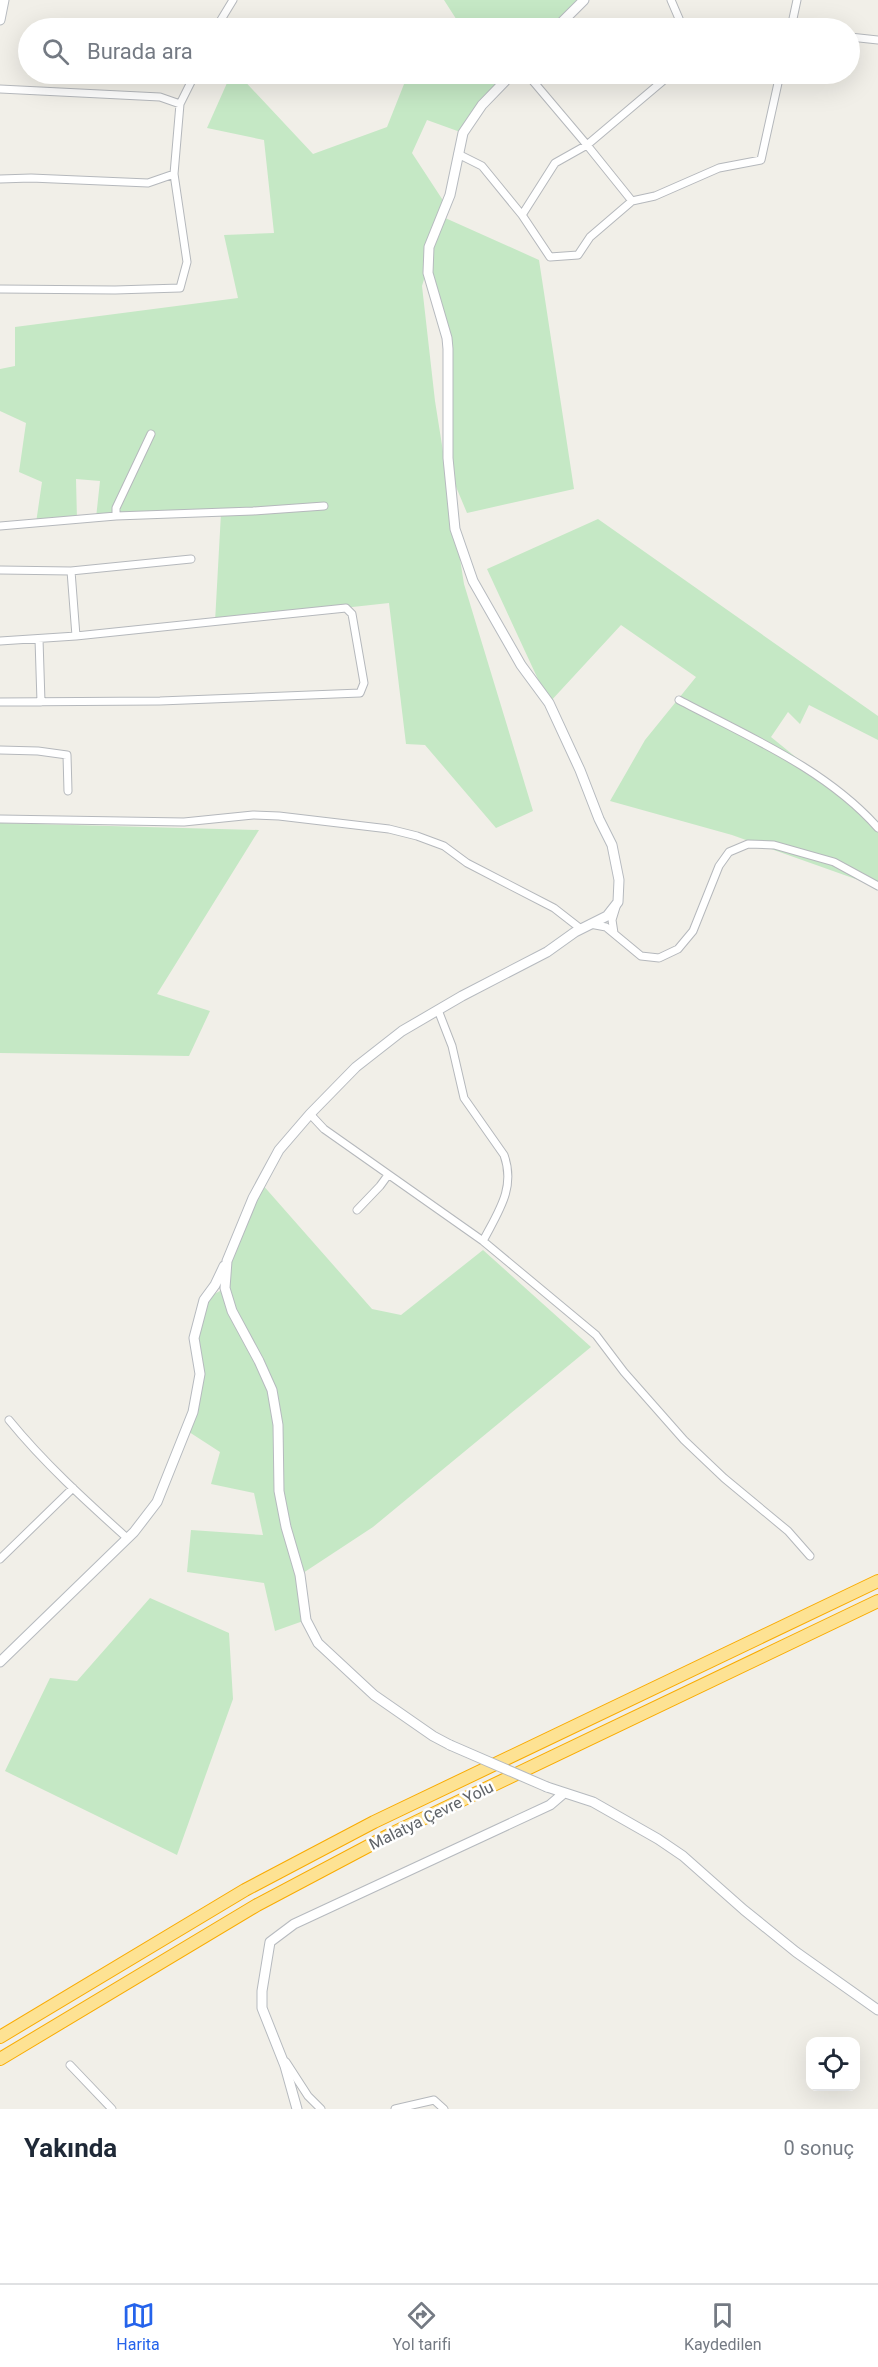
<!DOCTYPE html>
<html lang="tr">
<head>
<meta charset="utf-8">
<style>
  body { margin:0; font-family:Roboto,sans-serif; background:#f6f6f7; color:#1f2937 }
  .controls { position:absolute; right:18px; bottom:18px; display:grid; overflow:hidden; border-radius:12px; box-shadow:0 6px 24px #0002 }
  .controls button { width:54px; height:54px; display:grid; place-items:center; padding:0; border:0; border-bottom:2px solid #e0e1e3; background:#fff; color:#1f2937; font:30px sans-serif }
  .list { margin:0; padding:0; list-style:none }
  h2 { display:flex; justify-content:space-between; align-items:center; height:78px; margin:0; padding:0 24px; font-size:26px }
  h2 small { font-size:20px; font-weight:400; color:#747a83 }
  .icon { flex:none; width:33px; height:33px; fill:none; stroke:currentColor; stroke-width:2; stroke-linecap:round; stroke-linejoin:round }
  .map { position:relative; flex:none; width:878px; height:2109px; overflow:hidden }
  .search { position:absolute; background:#fff; box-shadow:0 6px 24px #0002; left:18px; right:18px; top:18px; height:66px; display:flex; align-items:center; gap:15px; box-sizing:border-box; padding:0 21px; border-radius:33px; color:#747a83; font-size:22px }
  .sheet { height:174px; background:#fff }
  nav { display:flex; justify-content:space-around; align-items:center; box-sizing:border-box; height:84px; border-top:2px solid #e0e1e3; background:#fff; font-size:16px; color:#747a83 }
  nav a { display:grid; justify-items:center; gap:3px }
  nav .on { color:#2563eb }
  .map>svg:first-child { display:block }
  .green { fill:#c5e8c5 }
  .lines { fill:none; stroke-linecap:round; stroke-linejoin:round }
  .street-casing { stroke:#b5b8bc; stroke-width:9 }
  .secondary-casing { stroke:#b6babf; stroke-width:11 }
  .highway-casing { stroke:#f9ab00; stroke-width:14 }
  .street { stroke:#fff; stroke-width:7 }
  .secondary { stroke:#fff; stroke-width:9 }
  .highway { stroke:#fde293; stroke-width:12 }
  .secondary-bridge-casing { stroke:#b6babf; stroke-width:11; stroke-linecap:butt }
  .secondary-bridge { stroke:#fff; stroke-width:9 }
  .labels { text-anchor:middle; stroke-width:5; stroke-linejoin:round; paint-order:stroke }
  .street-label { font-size:16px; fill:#5f6368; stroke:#fff }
</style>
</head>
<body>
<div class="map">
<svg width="878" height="2109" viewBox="0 0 878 2109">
  <rect width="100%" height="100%" fill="#f1efe8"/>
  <path class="green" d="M444 0H583L556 28H456L460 25Z
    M231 74H238L313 154 387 127 408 74H512L463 133 427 120 412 153 446 205 443 217 539 260 574 489 467 513 449 470 448 349 428 273 431 256 422 286 435 401 464 584 533 811 496 828 425 745 406 744 389 603 215 622 221 513 96 518 100 481 76 479 77 520 36 523 42 482 19 472 26 423 0 411V369L15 366V327L238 298 224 235 274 233 264 140 207 128Z
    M598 519 878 716V740L809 705 800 724 788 712 771 737 878 824V887L732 835 610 801 645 740 696 677 621 625 549 703 487 569Z
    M0 823 259 830 157 994 210 1011 189 1056 0 1053Z
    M261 1183 372 1309 401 1315 483 1250 591 1347 373 1527 300 1575 306 1620 275 1631 264 1583 187 1572 191 1530 263 1535 254 1493 211 1484 220 1452 186 1430 200 1375 194 1338 204 1300 225 1288 227 1261Z
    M150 1598 229 1633 233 1699 177 1855 5 1771 50 1678 77 1681Z"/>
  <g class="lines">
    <defs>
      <path id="street" d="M671 0 683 28
        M216 28 233 0
        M791 28 797 0
        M850 37 878 40
        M527 74 587 145 671 74
        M0 89 160 97 180 104
        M587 145 632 201 590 237 578 255 550 257 522 215 555 163Z
        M458 154 482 166 522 215
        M0 179 31 178 148 183 174 174
        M632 201 655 196 719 168 761 160 780 74
        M0 289 115 290 180 288 187 262 174 174 180 104 195 74
        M116 516V508L151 434
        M0 526 116 516 253 511 324 506
        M0 570 71 571 76 636
        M71 571 191 559
        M39 639 41 702
        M0 641 76 636 346 608 352 614 364 683 360 693 160 701 0 702
        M679 700C747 736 826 769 878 828
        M0 750 38 751 67 755 68 791
        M0 819 184 822 253 815 279 816 389 829 417 836 444 846 467 863 554 908 581 929
        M590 924 606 927 641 956 659 958 678 949 693 931 719 866 729 852 748 844 774 845 834 862 878 886
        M614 933 612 920 616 907
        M438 1010 452 1046 464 1098 504 1155C516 1188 498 1212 483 1241L596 1335 624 1372 684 1440 724 1478 788 1531 810 1556
        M310 1114 324 1129 483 1241
        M357 1210 380 1186 388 1175
        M9 1420C44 1463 86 1501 127 1538
        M0 1559 73 1488
        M286 2062 308 2096 321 2109
        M70 2065 112 2109
        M395 2109 434 2100 444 2109"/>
      <path id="secondary" d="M0 20 4 0
        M556 28 584 0
        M0 1662 134 1532 157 1502 193 1412 200 1374 194 1338 204 1300 215 1285 224 1266
        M450 1745 433 1736 374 1695 318 1643 306 1620 300 1575 286 1527 279 1491 278 1425 272 1390 259 1361 232 1311 225 1288 227 1261 253 1198 279 1150 310 1114 356 1067 402 1031 462 996 547 952 575 932 607 916 618 902 619 880 612 845 599 819 580 770 549 703 521 665 473 581 455 529 448 458V349L447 338 428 273 429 247 450 195 463 133 482 105 512 74
        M547 1787 593 1802 658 1839 683 1856 744 1910 796 1952 878 2010
        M297 2109 285 2066 262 2008V1991L270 1942 294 1924 550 1805 564 1793"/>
      <path id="highway" d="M0 2037 245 1890 374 1822 878 1581
        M0 2059 257 1905 393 1833 878 1601"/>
    </defs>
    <use href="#street" class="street-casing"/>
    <use href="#secondary" class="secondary-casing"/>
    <use href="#highway" class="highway-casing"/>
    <use href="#street" class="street"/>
    <use href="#secondary" class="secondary"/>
    <use href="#highway" class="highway"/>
    <defs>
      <path id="secondary-bridge" d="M450 1745 547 1787"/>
    </defs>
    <use href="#secondary-bridge" class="secondary-bridge-casing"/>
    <use href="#secondary-bridge" class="secondary-bridge"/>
  </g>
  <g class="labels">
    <g class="street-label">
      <text transform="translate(431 1815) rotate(-26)" y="6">Malatya Çevre Yolu</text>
    </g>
  </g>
</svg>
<div class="controls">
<button><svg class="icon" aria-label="locate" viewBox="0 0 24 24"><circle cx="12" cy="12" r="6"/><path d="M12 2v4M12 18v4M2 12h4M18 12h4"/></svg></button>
</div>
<div class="search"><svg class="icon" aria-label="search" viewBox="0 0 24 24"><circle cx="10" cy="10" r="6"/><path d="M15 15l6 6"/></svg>Burada ara</div>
</div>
<section class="sheet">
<h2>Yakında<small>0 sonuç</small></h2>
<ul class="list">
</ul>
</section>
<nav>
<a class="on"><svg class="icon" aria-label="map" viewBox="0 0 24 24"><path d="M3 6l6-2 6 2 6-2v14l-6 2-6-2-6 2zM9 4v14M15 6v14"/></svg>Harita</a>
<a><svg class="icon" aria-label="directions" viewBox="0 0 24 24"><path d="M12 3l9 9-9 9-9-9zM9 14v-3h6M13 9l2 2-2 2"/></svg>Yol tarifi</a>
<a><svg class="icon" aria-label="saved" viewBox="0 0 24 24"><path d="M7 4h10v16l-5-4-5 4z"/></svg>Kaydedilen</a>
</nav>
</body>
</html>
